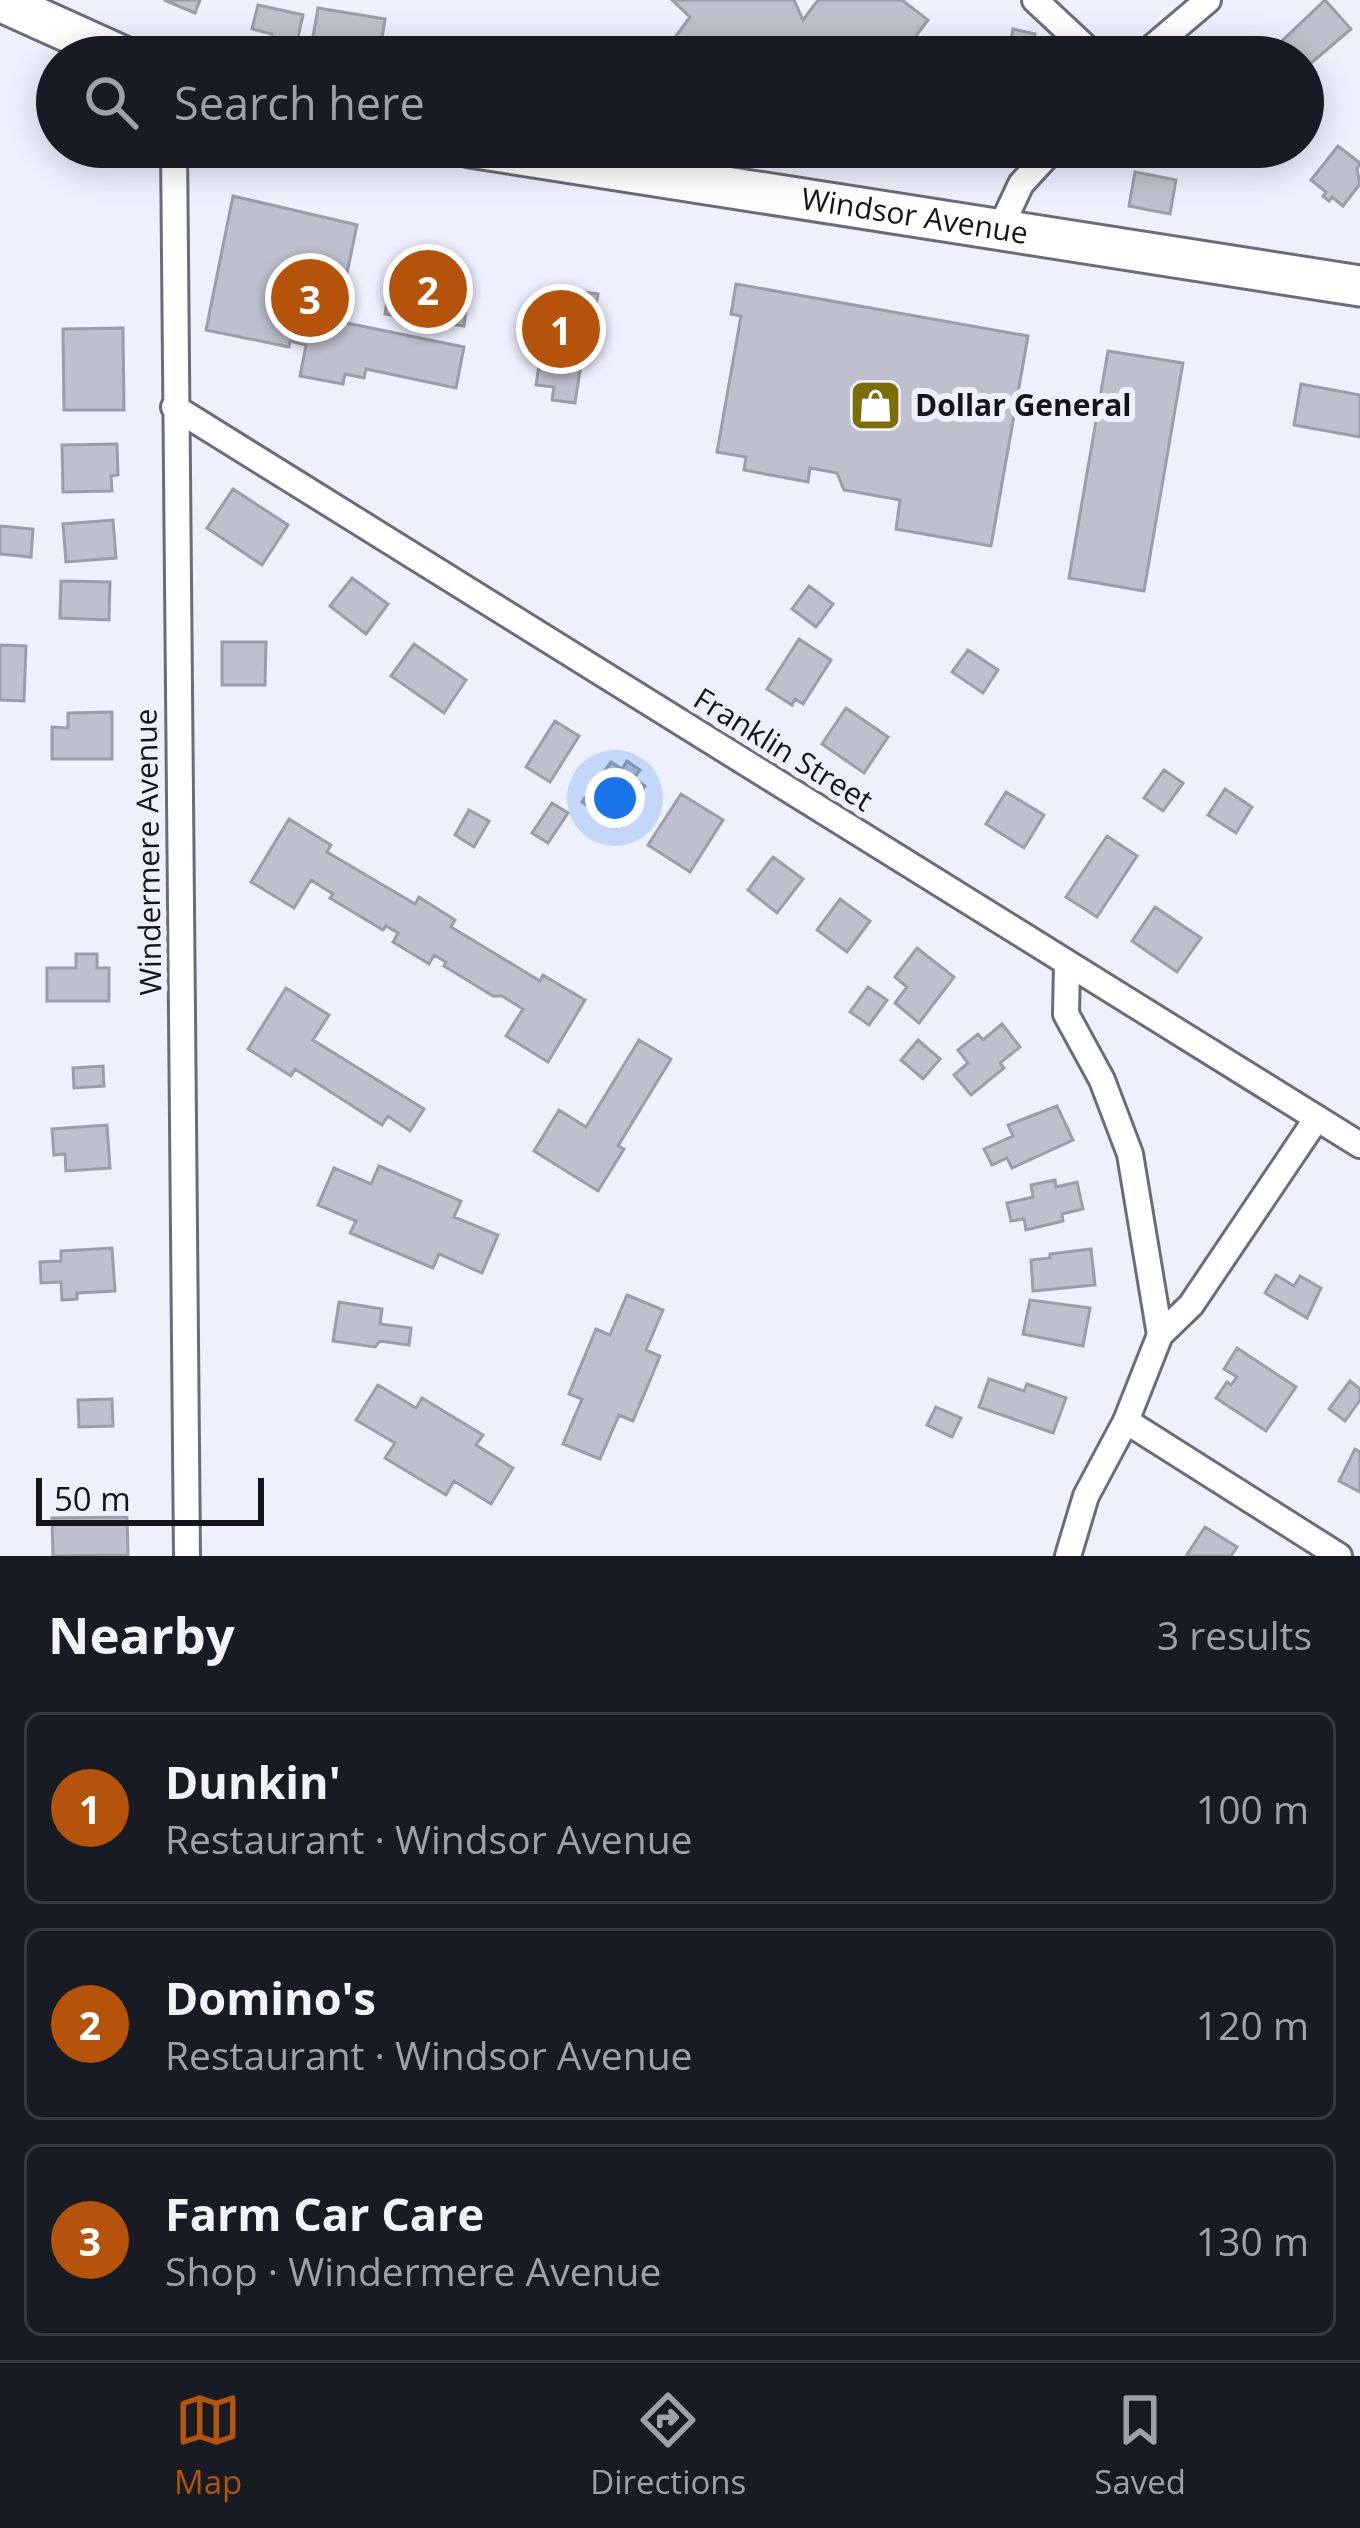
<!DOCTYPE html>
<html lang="en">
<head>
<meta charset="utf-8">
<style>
  body { margin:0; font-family:"Open Sans",sans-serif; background:#20242c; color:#f1f3f6 }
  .scale { position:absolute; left:36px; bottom:30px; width:228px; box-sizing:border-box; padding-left:12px; border:6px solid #141419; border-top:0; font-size:33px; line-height:42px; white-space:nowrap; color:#141419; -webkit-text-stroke:9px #eef0fe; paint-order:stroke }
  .you { position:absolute; left:615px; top:798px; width:42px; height:42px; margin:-30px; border:9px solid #fff; border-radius:50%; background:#1a73e8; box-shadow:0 0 0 18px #1a73e833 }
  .badge { display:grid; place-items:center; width:78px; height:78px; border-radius:50%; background:#b45309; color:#fff; font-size:39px; font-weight:700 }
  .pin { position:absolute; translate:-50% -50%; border:6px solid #fff; box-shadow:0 3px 12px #0006 }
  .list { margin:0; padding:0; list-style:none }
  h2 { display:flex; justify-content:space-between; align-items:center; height:156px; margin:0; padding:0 48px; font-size:51px }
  h2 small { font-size:39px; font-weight:400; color:#9ea1a6 }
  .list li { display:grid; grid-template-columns:78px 1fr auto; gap:36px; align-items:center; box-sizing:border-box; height:192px; margin:0 24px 24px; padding:0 24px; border:3px solid #363941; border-radius:18px }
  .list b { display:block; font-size:45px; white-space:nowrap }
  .list p { margin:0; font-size:39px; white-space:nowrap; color:#9ea1a6 }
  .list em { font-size:39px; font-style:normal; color:#9ea1a6 }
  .icon { flex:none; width:66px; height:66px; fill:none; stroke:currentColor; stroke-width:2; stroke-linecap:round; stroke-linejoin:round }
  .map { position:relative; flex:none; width:1360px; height:1556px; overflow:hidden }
  .search { position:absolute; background:#171b24; box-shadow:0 6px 30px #0003; left:36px; right:36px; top:36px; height:132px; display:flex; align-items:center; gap:30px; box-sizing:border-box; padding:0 42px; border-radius:66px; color:#9ea1a6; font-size:45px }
  .sheet { height:804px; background:#171b24 }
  nav { display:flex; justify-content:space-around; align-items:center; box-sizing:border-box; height:168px; border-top:3px solid #363941; background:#171b24; font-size:33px; color:#9ea1a6 }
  nav a { display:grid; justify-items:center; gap:6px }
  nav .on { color:#b45309 }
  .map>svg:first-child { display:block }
  .building { fill:#bec0cd; stroke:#9b9da9; stroke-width:3 }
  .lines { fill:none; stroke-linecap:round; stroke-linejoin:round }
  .street-casing { stroke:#6b6c78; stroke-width:30 }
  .primary-casing { stroke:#6b6c78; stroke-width:45 }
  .street { stroke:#fff; stroke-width:24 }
  .primary { stroke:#fff; stroke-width:39 }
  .labels { text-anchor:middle; stroke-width:12; stroke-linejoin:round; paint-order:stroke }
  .street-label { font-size:30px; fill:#141419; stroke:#eef0fe }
  .poi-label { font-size:30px; font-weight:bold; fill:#141419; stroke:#eef0fe; text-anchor:start }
</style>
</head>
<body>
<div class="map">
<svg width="1360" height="1556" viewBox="0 0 1360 1556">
  <rect width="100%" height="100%" fill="#eef0fe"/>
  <path class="building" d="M164 0H200L195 13Z
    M672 0H794L803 20 818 0H902L928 20 900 57H677L671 43 690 17Z
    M1325 0 1351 29 1303 70V57H1265Z
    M258 5 303 15 295 51 270 44 272 34 252 29Z
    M318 8 385 19 379 57H348L350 47 335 45 334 51 311 48Z
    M1013 29 1035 34 1032 49 1048 53 1047 57H970L973 44 1002 51 1004 44 1010 45Z
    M1338 146 1360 163 1357 169 1360 184 1343 206 1332 197 1329 201 1323 196 1326 192 1311 180Z
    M917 147H967L965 160 916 151Z
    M1165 147H1253L1250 166 1164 151Z
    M1135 172 1176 180 1170 214 1129 206Z
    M233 196 357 225 337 321 464 347 456 388 366 369 364 378 345 374 343 384 300 376 306 345 290 341 289 347 206 330Z
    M392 267 470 279 464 326 385 314Z
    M736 284 1028 336 991 546 896 529 900 500 844 490 837 473 810 468 808 482 744 470 746 457 717 452 741 316 731 314Z
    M551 287 598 294 595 312 589 311 575 403 552 400 554 387 536 385Z
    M123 328 124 410H64L63 329Z
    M1108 351 1183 363 1144 591 1069 578Z
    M1301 384 1360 395V437L1294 425Z
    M117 444 118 475 111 476 112 491 63 492 62 445Z
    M233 489 288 525 262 565 207 528Z
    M113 520 116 558 66 562 63 524Z
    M0 526 33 529 31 557 0 554Z
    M352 578 388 604 366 634 330 606Z
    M61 581 110 582 109 620 60 618Z
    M809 586 833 604 816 627 792 609Z
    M799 639 831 660 803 704 795 699 792 705 767 689Z
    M222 642H266L265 685H222Z
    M414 644 466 680 444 713 391 676Z
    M0 645 26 646 24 701 0 700Z
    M968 650 998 670 983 693 952 672Z
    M846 708 888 737 864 773 822 744Z
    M112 712V759H52V727L68 728V713Z
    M555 721 579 736 550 782 526 767Z
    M627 761 640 770 634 778 645 786 616 827 582 802 611 762 622 769Z
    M1164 770 1183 783 1163 811 1144 798Z
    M1225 789 1252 807 1236 833 1208 815Z
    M1006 792 1044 815 1024 848 986 824Z
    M681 794 723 820 690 872 648 845Z
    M552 803 568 813 548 843 532 833Z
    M469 810 489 821 474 847 455 835Z
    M289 819 331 845 327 852 415 904 419 897 455 920 451 927 540 981 543 975 585 1000 548 1062 506 1036 523 1009 502 996H493L444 966 446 962 434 955 429 964 393 942 398 933 386 926 383 930 330 898 333 894 311 880 294 908 251 882Z
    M1107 836 1137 856 1097 917 1066 897Z
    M773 857 803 879 777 913 748 890Z
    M840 899 870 921 847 952 817 930Z
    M1155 907 1201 938 1177 972 1132 941Z
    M917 948 954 977 919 1023 895 1003 907 987 895 977Z
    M76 954H97V968H109V1001H47V968H76Z
    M868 987 887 1000 869 1025 850 1012Z
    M286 988 329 1015 313 1040 424 1109 410 1131 388 1116 382 1125 295 1069 291 1076 248 1049Z
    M1002 1024 1020 1047 1000 1063 1004 1068 971 1095 954 1075 968 1063 958 1050 978 1034 983 1040Z
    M639 1040 671 1059 618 1146 624 1149 598 1191 534 1151 559 1110 586 1127Z
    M918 1040 940 1059 923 1079 901 1060Z
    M103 1066 104 1086 74 1088 73 1068Z
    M1057 1106 1073 1140 1012 1168 1007 1158 992 1165 984 1149 1013 1136 1008 1125Z
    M107 1125 110 1168 66 1171 65 1154 54 1155 52 1129Z
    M379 1166 461 1201 454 1217 498 1235 482 1273 439 1254 433 1268 350 1233 356 1221 318 1205 334 1168 371 1184Z
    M1055 1180 1056 1187 1077 1182 1083 1209 1062 1214 1063 1221 1026 1230 1024 1219 1011 1221 1007 1203 1033 1197 1031 1185Z
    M112 1248 115 1291 77 1293V1299L62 1300 61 1282 41 1283 40 1262 61 1261V1251Z
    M1091 1249 1095 1285 1033 1291 1031 1260 1050 1258V1254Z
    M1276 1275 1294 1286 1300 1276 1321 1288 1307 1318 1265 1293Z
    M627 1295 663 1310 646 1350 660 1356 633 1421 619 1415 600 1459 563 1444 582 1399 569 1394 596 1329 610 1335Z
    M1030 1300 1090 1308 1083 1346 1023 1334Z
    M339 1302 382 1309 380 1324 411 1328 409 1345 380 1341 375 1347 333 1341Z
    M1237 1348 1296 1387 1266 1431 1216 1398 1227 1382 1231 1385 1237 1377 1224 1369Z
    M989 1379 1024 1391 1027 1384 1066 1398 1053 1433 979 1407Z
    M1350 1381 1360 1389V1400L1345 1421 1329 1409Z
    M378 1385 416 1408 422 1398 483 1435 476 1445 513 1468 491 1504 454 1481 446 1495 385 1458 395 1443 356 1420Z
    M112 1399 113 1426 79 1427 78 1400Z
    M936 1407 961 1418 952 1437 927 1425Z
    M1355 1449 1360 1452V1492L1339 1481Z
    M127 1517 128 1555 53 1556 52 1518Z
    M1205 1527 1237 1547 1231 1556H1186Z"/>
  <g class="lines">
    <defs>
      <path id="street" d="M1035 0 1096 57
        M1141 57 1208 0
        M174 147 187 1556
        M999 231 1021 184 1055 147
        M174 407 1360 1145
        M1067 964 1066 1014 1102 1080 1130 1154 1160 1335 1126 1421 1086 1496 1068 1556
        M1160 1335 1191 1305 1317 1118
        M1126 1421 1339 1556"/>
      <g id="primary">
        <path d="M0 1 124 57"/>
        <path id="s1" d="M470 147 1360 286"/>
      </g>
    </defs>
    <use href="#street" class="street-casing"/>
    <use href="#primary" class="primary-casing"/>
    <use href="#street" class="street"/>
    <use href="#primary" class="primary"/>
  </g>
  <defs>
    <symbol id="shop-square" viewBox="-11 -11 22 22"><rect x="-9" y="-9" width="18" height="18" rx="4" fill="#7d6d07" stroke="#eef0fe"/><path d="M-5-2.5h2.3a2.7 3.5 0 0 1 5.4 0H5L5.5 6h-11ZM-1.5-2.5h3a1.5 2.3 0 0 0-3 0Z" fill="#fff"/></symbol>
  </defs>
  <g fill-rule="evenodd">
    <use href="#shop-square" x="846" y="376" width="59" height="59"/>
  </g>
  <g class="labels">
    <g class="street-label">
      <text dy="10" stroke="none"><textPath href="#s1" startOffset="450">Windsor Avenue</textPath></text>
      <text transform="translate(783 750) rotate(32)" y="10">Franklin Street</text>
      <text transform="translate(149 852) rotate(-91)" y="10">Windermere Avenue</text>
    </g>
    <g class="poi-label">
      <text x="915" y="416">Dollar General</text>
    </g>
  </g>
</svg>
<div class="scale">50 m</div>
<div class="you"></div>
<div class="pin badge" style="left:561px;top:329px">1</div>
<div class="pin badge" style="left:428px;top:289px">2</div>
<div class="pin badge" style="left:310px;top:298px">3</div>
<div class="search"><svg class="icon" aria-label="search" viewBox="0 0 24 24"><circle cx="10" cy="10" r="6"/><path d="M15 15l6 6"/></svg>Search here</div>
</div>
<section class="sheet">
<h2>Nearby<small>3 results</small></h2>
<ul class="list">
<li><span class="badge">1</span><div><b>Dunkin'</b><p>Restaurant · Windsor Avenue</p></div><em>100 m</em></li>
<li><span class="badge">2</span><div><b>Domino's</b><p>Restaurant · Windsor Avenue</p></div><em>120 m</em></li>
<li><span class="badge">3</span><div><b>Farm Car Care</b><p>Shop · Windermere Avenue</p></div><em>130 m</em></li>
</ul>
</section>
<nav>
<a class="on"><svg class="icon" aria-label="map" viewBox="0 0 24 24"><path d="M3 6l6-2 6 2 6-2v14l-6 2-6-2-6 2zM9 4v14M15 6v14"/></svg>Map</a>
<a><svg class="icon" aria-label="directions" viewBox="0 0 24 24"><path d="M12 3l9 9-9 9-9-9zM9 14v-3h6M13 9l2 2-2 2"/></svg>Directions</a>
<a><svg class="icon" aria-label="saved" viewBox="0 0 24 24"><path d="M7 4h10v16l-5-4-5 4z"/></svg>Saved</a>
</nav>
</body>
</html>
